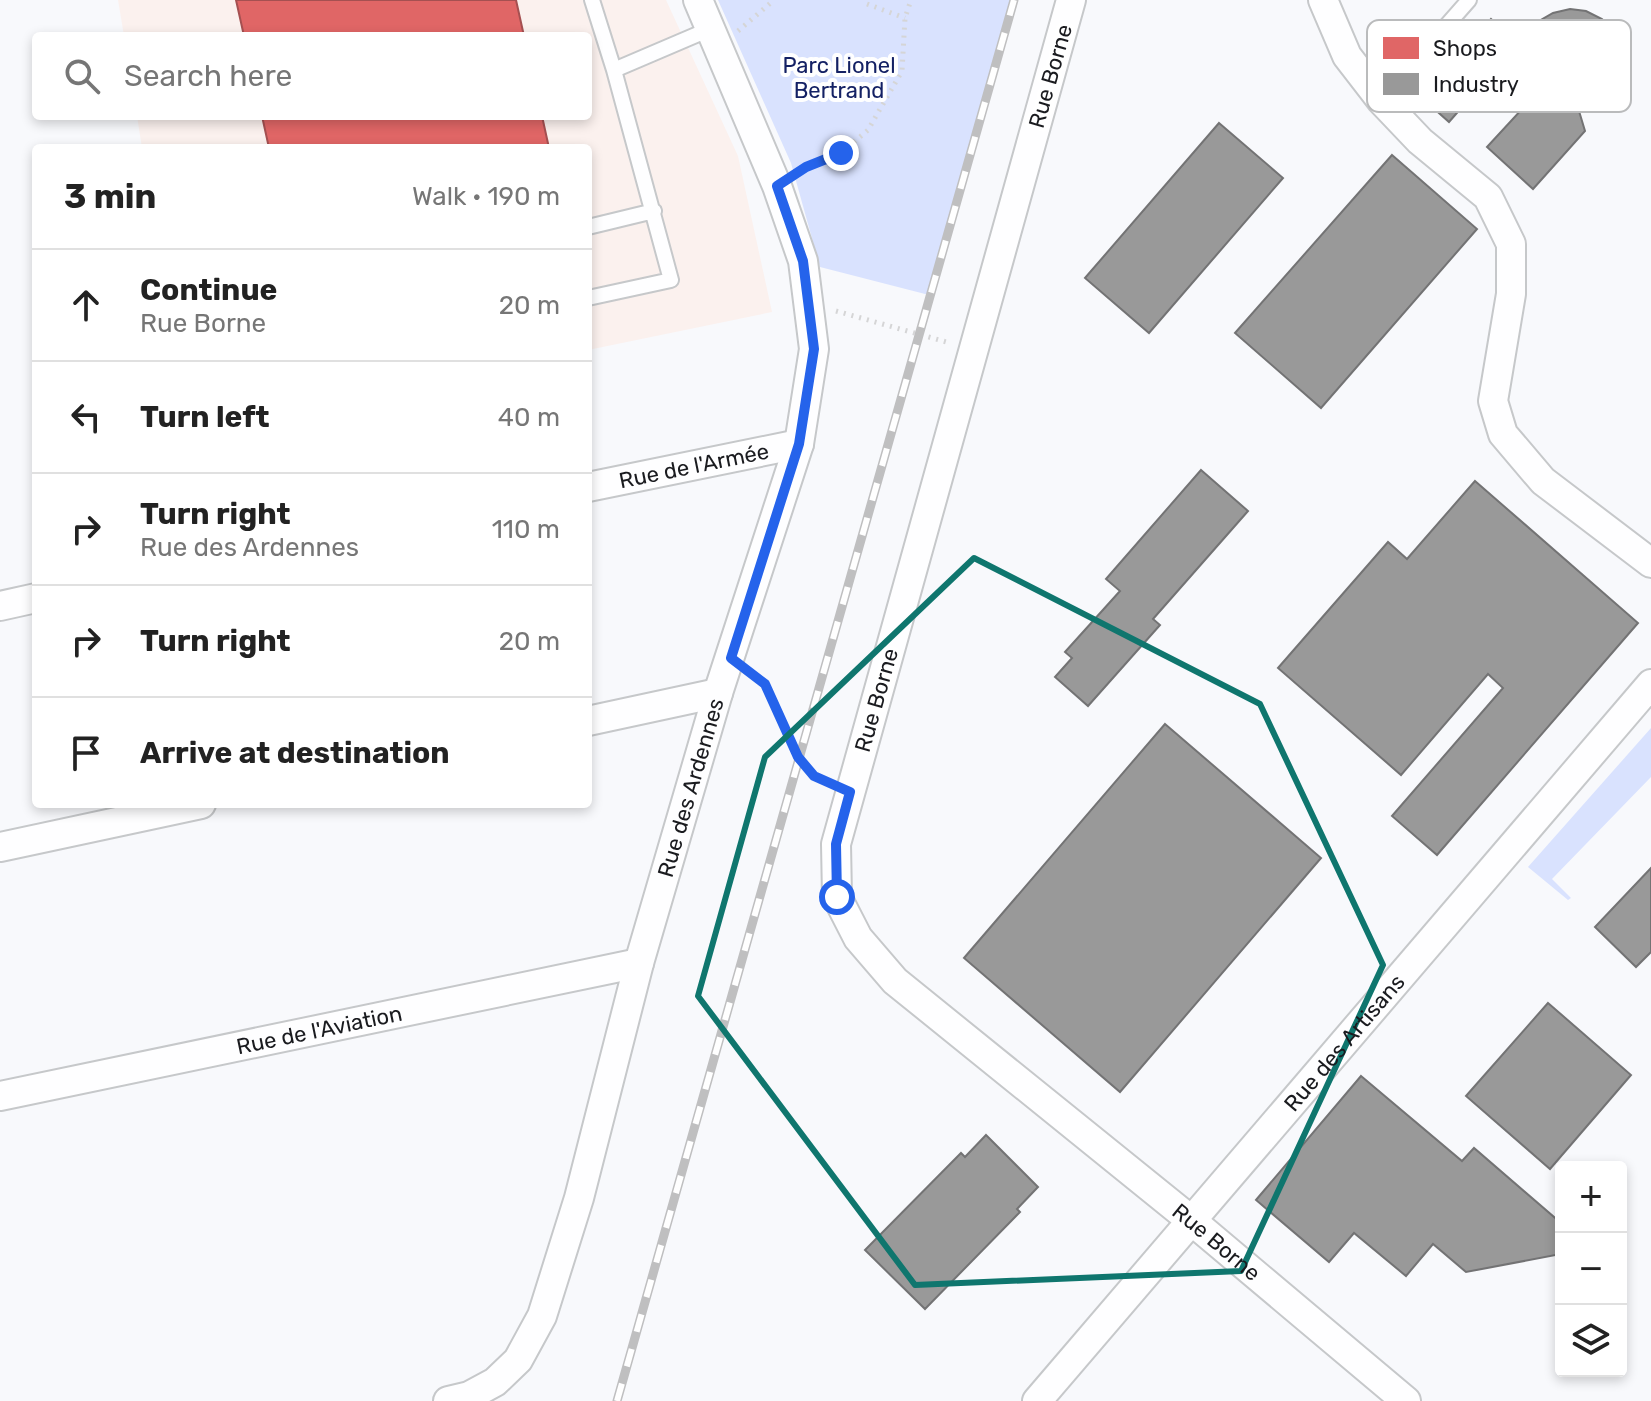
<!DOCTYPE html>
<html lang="en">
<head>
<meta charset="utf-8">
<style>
  body { margin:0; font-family:Rubik,sans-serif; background:#f2f2f2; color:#222 }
  .controls { position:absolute; right:24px; bottom:24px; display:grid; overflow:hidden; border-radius:8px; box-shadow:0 4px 12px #0003 }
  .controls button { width:72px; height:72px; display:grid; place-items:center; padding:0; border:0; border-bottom:2px solid #e0e0e0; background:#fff; color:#222; font:40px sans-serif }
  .stop { position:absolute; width:24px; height:24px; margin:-18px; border:6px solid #2563eb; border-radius:50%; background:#fff }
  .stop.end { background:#2563eb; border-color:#fff; box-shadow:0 2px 8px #0008 }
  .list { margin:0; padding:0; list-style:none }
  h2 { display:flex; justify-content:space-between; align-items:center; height:104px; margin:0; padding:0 32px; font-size:34px }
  h2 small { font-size:26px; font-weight:400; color:#767676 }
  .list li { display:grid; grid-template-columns:52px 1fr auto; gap:24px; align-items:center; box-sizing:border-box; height:112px; padding:0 32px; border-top:2px solid #e0e0e0 }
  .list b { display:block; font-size:30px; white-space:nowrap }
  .list p { margin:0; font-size:26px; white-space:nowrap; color:#767676 }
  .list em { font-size:26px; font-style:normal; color:#767676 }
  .icon { flex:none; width:44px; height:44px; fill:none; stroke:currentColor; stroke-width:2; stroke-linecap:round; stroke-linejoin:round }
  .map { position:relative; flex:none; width:1651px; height:1401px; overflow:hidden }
  .search { position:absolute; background:#fff; box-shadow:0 4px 12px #0003; left:32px; top:32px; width:560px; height:88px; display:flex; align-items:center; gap:20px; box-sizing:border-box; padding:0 28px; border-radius:8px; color:#767676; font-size:30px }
  .panel { position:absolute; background:#fff; box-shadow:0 4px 12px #0003; left:32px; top:144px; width:560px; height:664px; border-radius:8px }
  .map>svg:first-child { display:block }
  .commercial { fill:#fbf1ee }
  .green { fill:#d9e2fe }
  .shops { fill:#e06666; stroke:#a55051; stroke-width:2 }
  .industry { fill:#999; stroke:#737374; stroke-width:2 }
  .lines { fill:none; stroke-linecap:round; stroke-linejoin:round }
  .service-casing { stroke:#c6c8ca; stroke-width:18 }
  .minor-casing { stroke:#c6c8ca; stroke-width:32 }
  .path { stroke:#d5d5d6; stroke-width:5; stroke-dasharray:2 6; stroke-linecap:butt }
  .service { stroke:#fefeff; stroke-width:14 }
  .minor { stroke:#fefeff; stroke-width:28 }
  .rail-casing { stroke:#bfbfc0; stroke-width:9 }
  .rail { stroke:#fff; stroke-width:6; stroke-dasharray:18; stroke-linecap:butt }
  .route { stroke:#2563eb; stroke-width:10 }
  .marked { fill:none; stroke:#0f766e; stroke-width:6; stroke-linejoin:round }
  .labels { text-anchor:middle; stroke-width:8; stroke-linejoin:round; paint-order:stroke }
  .park-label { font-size:22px; fill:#142164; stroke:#fff }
  .street-label { font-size:22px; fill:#1a1b1f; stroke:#fff }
  .key { fill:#fff; stroke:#babbbc; stroke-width:2 }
  .key-label { font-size:22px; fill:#1a1b1f }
</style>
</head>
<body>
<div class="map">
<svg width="1651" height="1401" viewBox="0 0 1651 1401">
  <rect width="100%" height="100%" fill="#f8f9fc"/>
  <path class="commercial" d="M118 0H666L738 156 772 312 588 350V148H142L137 116H588V36H124Z"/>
  <path class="green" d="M718 0H1014L929 295 820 267 791 163Z
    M1651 728V777L1552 879 1571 898 1568 900 1528 867Z"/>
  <path class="shops" d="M236 0H516L524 36H244Z
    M262 116H542L549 148H269Z"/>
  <path class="industry" d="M1570 9 1586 11 1602 19 1614 31 1621 47 1623 64 1619 81 1610 95 1597 106 1579 111 1585 131 1533 189 1487 147 1534 96 1524 82 1520 66 1521 49 1528 34 1539 21 1553 13Z
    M1491 19 1518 43 1449 122 1422 98Z
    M1219 123 1283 178 1149 333 1085 278Z
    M1392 155 1477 229 1321 408 1235 333Z
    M1201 470 1248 511 1153 619 1160 625 1088 706 1055 677 1072 658 1065 652 1120 591 1106 579Z
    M1475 481 1638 623 1437 855 1392 816 1503 688 1488 674 1401 775 1278 668 1388 542 1407 559Z
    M1165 724 1321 858 1120 1092 964 958Z
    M1651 868V952L1636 967 1595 927Z
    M1548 1003 1631 1075 1550 1169 1466 1096Z
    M1361 1076 1462 1161 1474 1148 1561 1223V1254L1466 1272 1433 1244 1406 1276 1354 1233 1329 1262 1256 1200Z
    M986 1135 1038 1187 1017 1209 1020 1212 925 1309 865 1250 961 1153 965 1157Z"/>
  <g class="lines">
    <defs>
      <path id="service" d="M592 0 614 70 710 29
        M1381 100 1469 0
        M588 227 654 211
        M588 298 671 280 614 70"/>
      <g id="minor">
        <path id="s1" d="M1071 0 836 844 837 897 858 938 895 981 1192 1221 1406 1401"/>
        <path d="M1323 0 1347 56 1381 100 1420 141 1488 197 1511 244V294L1493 401 1503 434 1543 481 1651 563"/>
        <path id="s2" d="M588 487 799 444"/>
        <path d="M0 606 36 598"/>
        <path d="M588 721 718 693"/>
        <path d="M0 847 201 804"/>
        <path id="s3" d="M0 1096 639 963"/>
        <path id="s4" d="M448 1401 469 1396 495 1382 518 1360 542 1316 579 1198 639 963 718 693 799 444 814 349 803 261 777 186 698 0"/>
        <path id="s5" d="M1037 1401 1651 684"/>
      </g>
    </defs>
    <use href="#service" class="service-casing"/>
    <use href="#minor" class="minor-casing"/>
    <path class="path" d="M867 4 905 18
      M738 31 774 0
      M798 172 841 153 868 130 902 71 905 18 911 0
      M836 311 950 343
      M754 676C788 702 782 763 824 780"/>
    <use href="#service" class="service"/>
    <use href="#minor" class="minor"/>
    <defs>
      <path id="rail" d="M617 1401 1014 0"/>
    </defs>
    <use href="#rail" class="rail-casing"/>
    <use href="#rail" class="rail"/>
  </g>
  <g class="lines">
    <path class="route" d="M837 897 836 844 850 792 814 776 798 757 765 684 731 658 799 444 814 349 803 261 777 186 806 167 841 153"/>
  </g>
  <path class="marked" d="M974 558 1260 704 1383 965 1241 1271 915 1285 698 996 765 757Z"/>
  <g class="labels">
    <g class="park-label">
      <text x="839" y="73">Parc Lionel<tspan x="839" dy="25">Bertrand</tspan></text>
    </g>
    <g class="street-label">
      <text transform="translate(1050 76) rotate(-74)" y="8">Rue Borne</text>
      <text dy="8" stroke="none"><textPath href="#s2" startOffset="108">Rue de l'Armée</textPath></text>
      <text transform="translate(876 700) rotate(-74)" y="8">Rue Borne</text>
      <text dy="8" stroke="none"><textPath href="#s4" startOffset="682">Rue des Ardennes</textPath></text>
      <text dy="8" stroke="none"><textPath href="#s3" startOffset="326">Rue de l'Aviation</textPath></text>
      <text dy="8" stroke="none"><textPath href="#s5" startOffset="472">Rue des Artisans</textPath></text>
      <text dy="8" stroke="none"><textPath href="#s1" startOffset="1446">Rue Borne</textPath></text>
    </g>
  </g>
  <rect x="1367" y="20" width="264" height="92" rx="12" class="key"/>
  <rect x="1383" y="37" width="36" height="22" fill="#e06666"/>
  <rect x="1383" y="73" width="36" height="22" fill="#999"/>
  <g class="key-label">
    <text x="1433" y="56">Shops</text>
    <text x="1433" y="92">Industry</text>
  </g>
</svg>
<div class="controls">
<button>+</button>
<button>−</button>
<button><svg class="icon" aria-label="layers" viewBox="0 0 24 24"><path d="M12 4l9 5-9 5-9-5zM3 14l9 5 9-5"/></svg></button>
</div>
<div class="stop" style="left:837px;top:897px"></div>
<div class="stop end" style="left:841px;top:153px"></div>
<div class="search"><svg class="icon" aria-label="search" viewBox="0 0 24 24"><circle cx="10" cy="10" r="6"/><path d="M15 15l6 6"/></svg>Search here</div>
<section class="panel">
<h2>3 min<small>Walk · 190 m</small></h2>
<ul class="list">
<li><svg class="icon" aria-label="ahead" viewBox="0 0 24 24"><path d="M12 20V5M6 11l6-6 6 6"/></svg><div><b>Continue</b><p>Rue Borne</p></div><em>20 m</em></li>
<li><svg class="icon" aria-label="left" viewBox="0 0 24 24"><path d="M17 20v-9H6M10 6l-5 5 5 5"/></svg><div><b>Turn left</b></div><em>40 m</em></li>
<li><svg class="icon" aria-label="right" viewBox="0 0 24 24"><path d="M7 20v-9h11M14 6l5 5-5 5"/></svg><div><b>Turn right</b><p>Rue des Ardennes</p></div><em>110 m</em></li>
<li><svg class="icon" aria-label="right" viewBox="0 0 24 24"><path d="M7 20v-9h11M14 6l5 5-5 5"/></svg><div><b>Turn right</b></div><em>20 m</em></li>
<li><svg class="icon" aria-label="arrive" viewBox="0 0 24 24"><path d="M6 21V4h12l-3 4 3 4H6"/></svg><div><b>Arrive at destination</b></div></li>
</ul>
</section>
</div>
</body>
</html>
